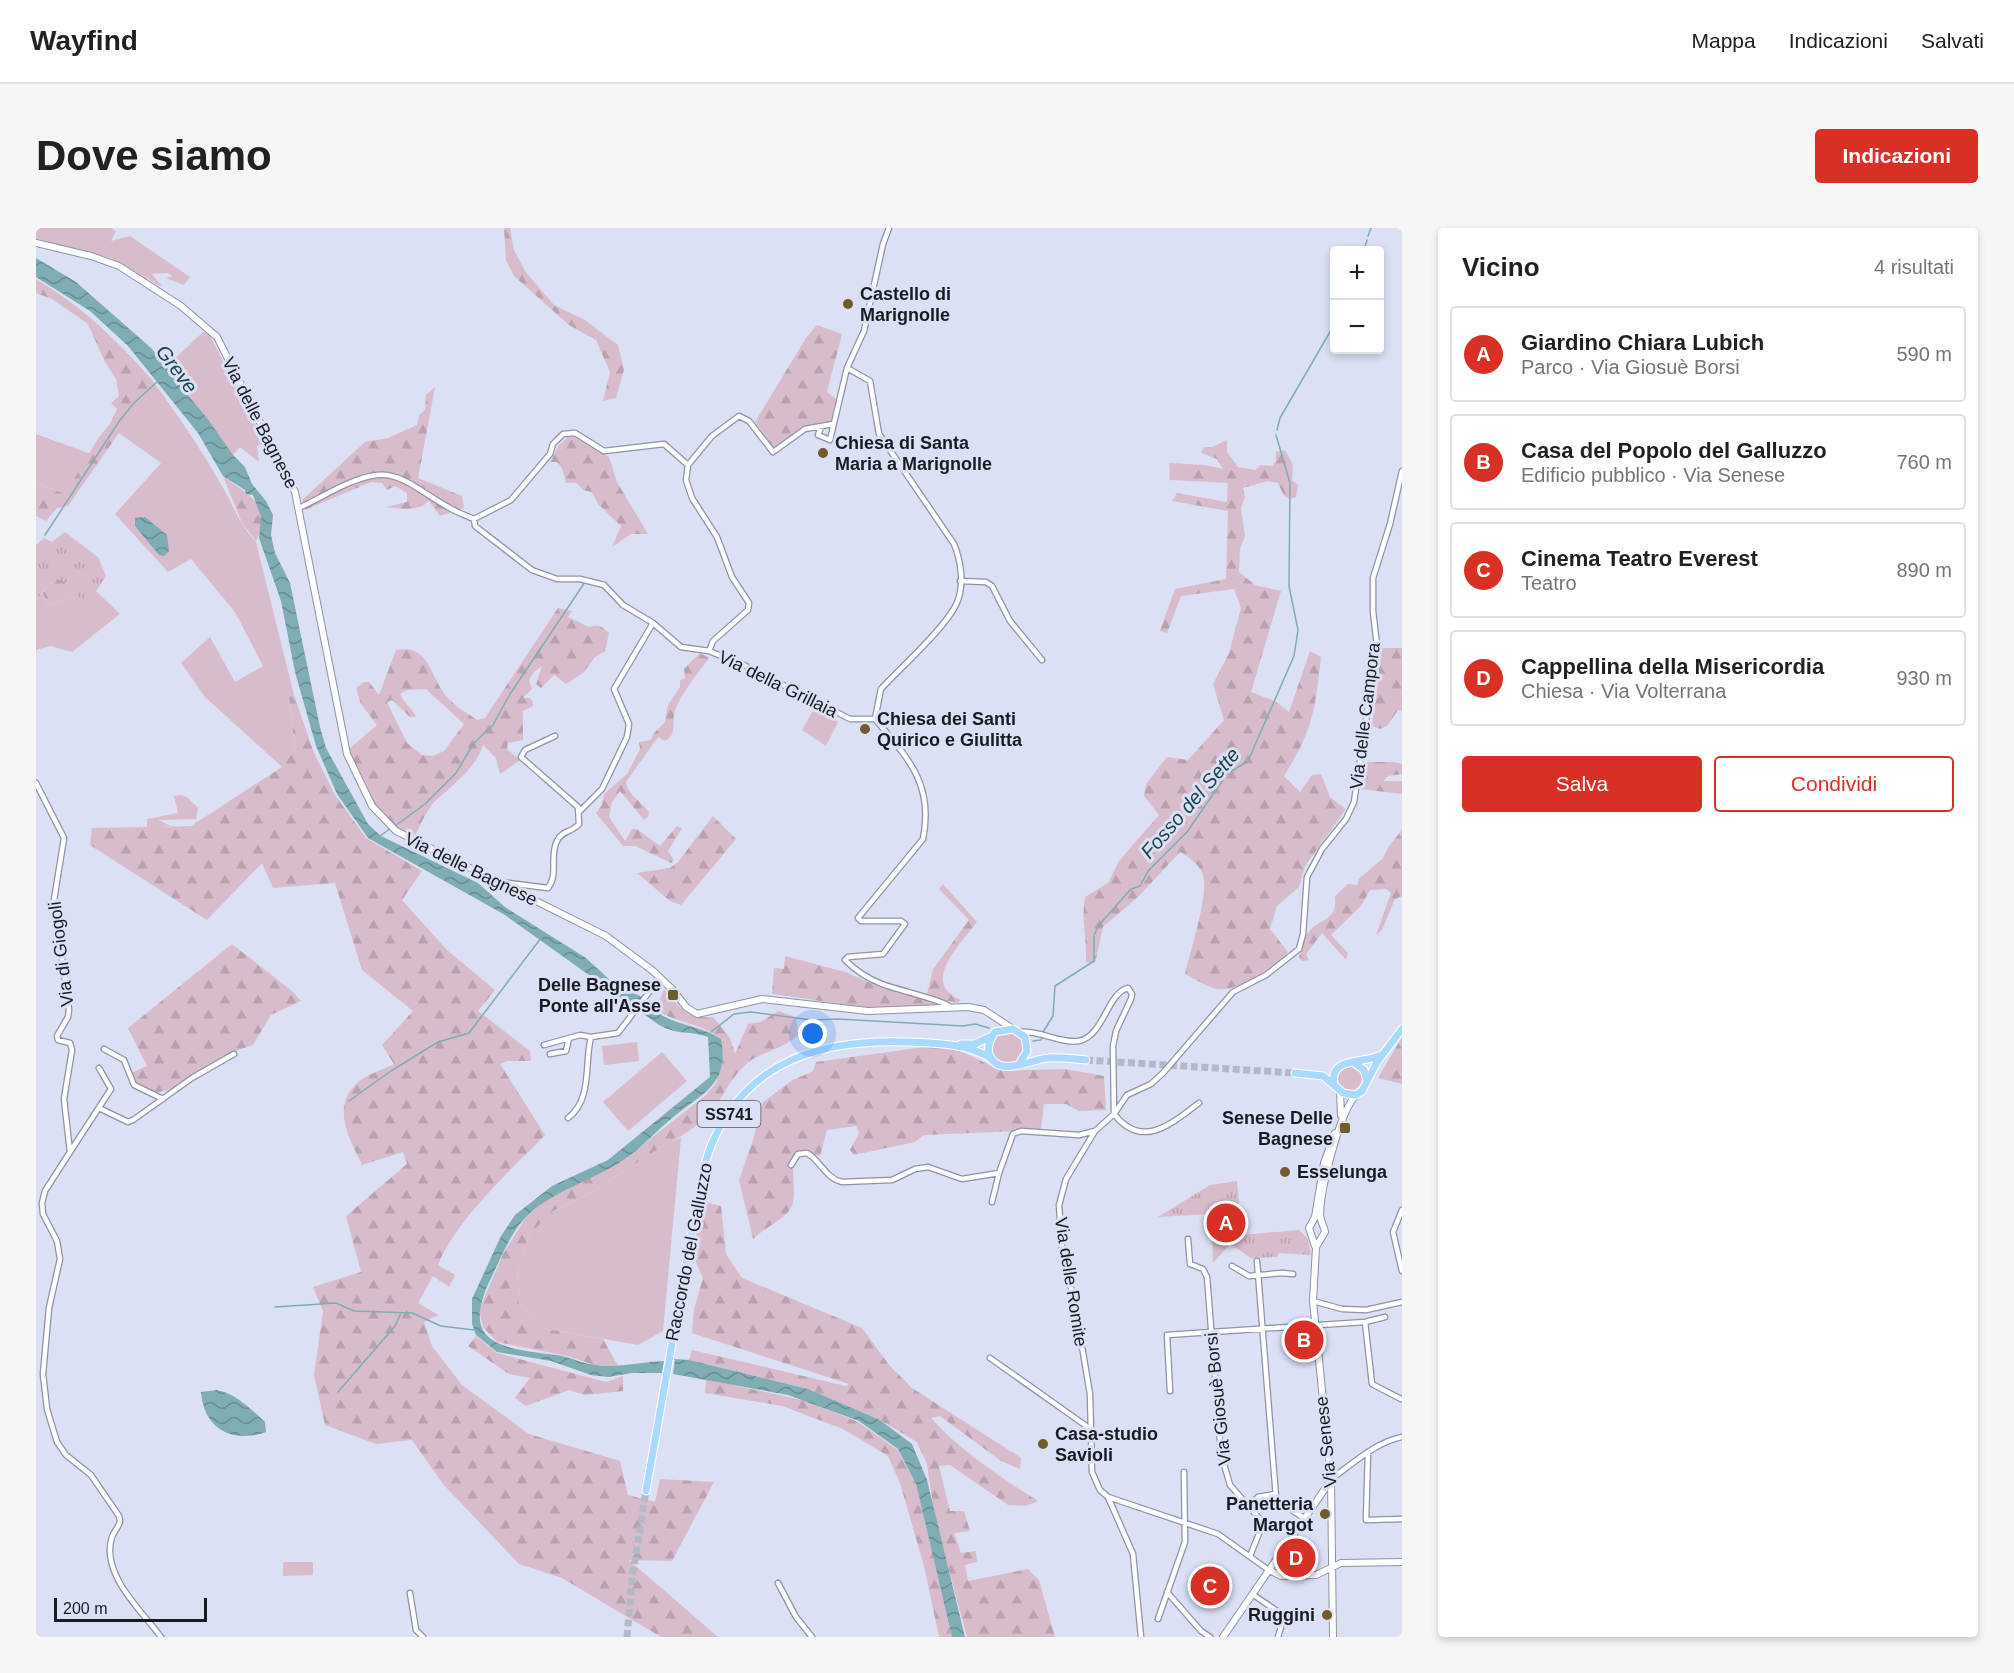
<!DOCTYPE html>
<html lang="it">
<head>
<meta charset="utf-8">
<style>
  body { margin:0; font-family:Helvetica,sans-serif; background:#f6f6f6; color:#202124 }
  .controls { position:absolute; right:18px; top:18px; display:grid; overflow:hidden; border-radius:6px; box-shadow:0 3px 9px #0003 }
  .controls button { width:54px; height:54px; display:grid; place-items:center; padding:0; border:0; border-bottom:2px solid #e0e0e0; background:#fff; color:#202124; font:30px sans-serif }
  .scale { position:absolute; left:18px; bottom:15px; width:153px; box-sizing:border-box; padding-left:6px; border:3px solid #191b22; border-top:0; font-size:16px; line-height:21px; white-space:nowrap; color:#191b22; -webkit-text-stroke:4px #dbe0f4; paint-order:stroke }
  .you { position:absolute; left:777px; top:806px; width:21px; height:21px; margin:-15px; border:4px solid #fff; border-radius:50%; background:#1a73e8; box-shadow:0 0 0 9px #1a73e833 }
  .badge { display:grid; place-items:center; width:39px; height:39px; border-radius:50%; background:#d93025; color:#fff; font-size:20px; font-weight:700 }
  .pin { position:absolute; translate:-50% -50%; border:3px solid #fff; box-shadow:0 2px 6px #0006 }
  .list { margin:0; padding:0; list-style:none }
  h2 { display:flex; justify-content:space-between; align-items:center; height:78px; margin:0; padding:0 24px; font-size:26px }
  h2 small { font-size:20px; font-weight:400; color:#757577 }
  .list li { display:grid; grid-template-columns:39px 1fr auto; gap:18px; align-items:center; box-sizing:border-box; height:96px; margin:0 12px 12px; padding:0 12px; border:2px solid #e0e0e0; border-radius:6px }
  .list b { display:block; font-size:22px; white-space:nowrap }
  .list p { margin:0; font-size:20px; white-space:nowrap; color:#757577 }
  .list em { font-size:20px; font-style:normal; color:#757577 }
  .actions { display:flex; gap:12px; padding:18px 24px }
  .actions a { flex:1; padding:14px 0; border:2px solid #d93025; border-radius:6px; text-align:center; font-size:21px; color:#d93025 }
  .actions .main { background:#d93025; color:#fff }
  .map { position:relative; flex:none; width:1366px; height:1409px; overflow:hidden; border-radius:6px }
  header { display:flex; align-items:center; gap:36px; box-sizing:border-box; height:84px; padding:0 30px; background:#fff; border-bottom:2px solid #e0e0e0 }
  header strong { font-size:28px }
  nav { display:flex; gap:33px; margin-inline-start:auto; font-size:21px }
  .intro { display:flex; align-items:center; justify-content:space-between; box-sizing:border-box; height:144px; padding:0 36px }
  h1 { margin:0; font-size:42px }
  .button { padding:15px 27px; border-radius:6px; background:#d93025; color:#fff; font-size:21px; font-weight:700 }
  main { display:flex; gap:36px; padding:0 36px }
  aside { flex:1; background:#fff; border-radius:6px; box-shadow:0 3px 9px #0003 }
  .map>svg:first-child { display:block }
  .grass { fill:#d9bccc }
  .forest { fill:url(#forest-firs); fill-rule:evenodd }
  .park { fill:url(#park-tufts) }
  .water { fill:url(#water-waves) }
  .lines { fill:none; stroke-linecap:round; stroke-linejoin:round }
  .stream { stroke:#7fadb4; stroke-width:1.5 }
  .primary-tunnel { stroke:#b4b9ca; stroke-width:7; stroke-dasharray:7 3.5; stroke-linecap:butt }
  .street-casing { stroke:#8e93a5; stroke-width:7 }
  .secondary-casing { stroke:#8e93a5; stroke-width:8 }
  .primary-casing { stroke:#fff; stroke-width:9 }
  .street { stroke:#fff; stroke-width:4.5 }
  .secondary { stroke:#fff; stroke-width:6 }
  .primary { stroke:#a9dafd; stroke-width:7 }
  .poi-dot { fill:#725b2b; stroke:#dbe0f4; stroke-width:2 }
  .labels { text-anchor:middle; stroke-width:6; stroke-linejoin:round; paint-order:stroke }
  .shield { fill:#dbe0f4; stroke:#535661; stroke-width:1.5 }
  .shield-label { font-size:16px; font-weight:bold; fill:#191b22 }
  .poi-label { font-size:18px; font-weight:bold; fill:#191b22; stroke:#dbe0f4; text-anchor:start }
  .street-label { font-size:18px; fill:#191b22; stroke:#dbe0f4 }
  .water-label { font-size:20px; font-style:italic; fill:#1a454b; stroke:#dbe0f4 }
</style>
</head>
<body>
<header>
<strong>Wayfind</strong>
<nav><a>Mappa</a><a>Indicazioni</a><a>Salvati</a></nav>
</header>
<div class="intro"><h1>Dove siamo</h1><a class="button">Indicazioni</a></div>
<main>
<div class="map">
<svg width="1366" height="1409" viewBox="0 0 1366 1409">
  <defs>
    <pattern id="forest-firs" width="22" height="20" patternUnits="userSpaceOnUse" patternTransform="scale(1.5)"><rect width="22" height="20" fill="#d9bccc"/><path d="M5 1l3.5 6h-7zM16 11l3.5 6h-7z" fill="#baa1af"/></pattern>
    <pattern id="park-tufts" width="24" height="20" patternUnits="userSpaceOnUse" patternTransform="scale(1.5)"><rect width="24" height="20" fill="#d9bccc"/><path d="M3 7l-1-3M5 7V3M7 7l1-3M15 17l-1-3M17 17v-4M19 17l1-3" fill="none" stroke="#baa1af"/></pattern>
    <pattern id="water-waves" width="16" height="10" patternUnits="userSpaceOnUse" patternTransform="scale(1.5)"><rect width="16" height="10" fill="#7fadb4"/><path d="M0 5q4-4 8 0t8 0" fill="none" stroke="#678c92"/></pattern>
  </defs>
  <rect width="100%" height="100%" fill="#dbe0f4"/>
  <path class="grass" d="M0 0H75L80 3 75 13 94 8 154 49 148 57 130 50 137 48 132 45 116 46 126 58 122 57 75 30 0 11Z
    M167 104H172L229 215 221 218 223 234 204 219 197 227 131 138Z
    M116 152C141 186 165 221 186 258 199 280 201 293 220 314L258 467 253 469 259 521 246 539 169 469 145 435 174 409 199 454 227 438 199 384 155 331 132 344 79 286 125 235 83 205Z
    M0 206 55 226 29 266 0 255Z
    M39 363 42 369 48 370 60 363 84 386 36 424 14 418 0 422V372L7 365 12 377 29 372Z
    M779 479 802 494 790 518 766 502Z
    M145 567 151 569 162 580 160 591 122 592 135 598 111 600V591L142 585 138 568Z
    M956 820a16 16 0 1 1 32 0a16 16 0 1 1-32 0Z
    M601 814 603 833 568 837 566 818Z
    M626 824 651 853 592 903 567 874Z
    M1302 850a12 12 0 1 1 24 0a12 12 0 1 1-24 0Z
    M645 910 627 1103 602 1117 505 1100 483 1075 481 1041 493 1007 517 983 553 966 633 914Z
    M247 1334H277V1347L247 1348Z"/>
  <path class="forest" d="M468 0H474L478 22 489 43 518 77 549 92 582 117 588 142 580 170 567 173 574 144 560 112 533 97 478 48 470 32Z
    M0 51C50 82 77 108 116 152L104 175 32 278 21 280 10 293 0 288V255L29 266 63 209 74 196 81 181 75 175 83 168 80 151 69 134 52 96 16 71 0 65Z
    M781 97 806 106 791 164 800 171 794 195 768 198 738 220 719 194 770 110Z
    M399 159 382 250 426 268 428 280 404 288 393 273C382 284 365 281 350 279L371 274V265L359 258 351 262 346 255 335 254 269 282 266 272 329 214 352 210 381 197 383 187 389 182 390 167Z
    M532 209H538L573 229 581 254 612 306H595L576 319 585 298 562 276 556 264 547 262 541 255H530L526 240 521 234H514L523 217Z
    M1191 212V224L1202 239 1219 242 1225 237 1236 238 1240 233V224L1249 222 1257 237 1256 252 1262 257 1260 269 1254 271 1248 268 1242 255 1232 253 1207 260 1209 269 1205 280 1209 308 1204 321 1203 344 1219 357 1245 363 1215 464 1239 473 1253 484 1274 423 1285 429C1279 482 1277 502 1248 548L1264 564 1276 547 1285 546 1294 569 1310 581 1269 638 1263 659 1241 678 1234 701 1252 724C1239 738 1203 763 1183 761 1173 761 1158 750 1149 746 1154 724 1173 667 1167 647 1163 636 1154 630 1144 624L1103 668 1067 699 1059 735 1050 734C1051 710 1045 694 1049 669L1072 655 1083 633 1123 587 1108 568 1110 556 1131 529 1152 532 1188 492 1177 456 1193 425 1205 380 1198 361 1145 368 1131 405 1124 403 1139 361 1190 351 1192 283 1136 273 1141 265 1191 274 1192 255 1134 252 1133 235 1168 237 1187 241 1181 231 1165 225 1168 219H1176Z
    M187 248C210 266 239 276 220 313L206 295Z
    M22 351H26L39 363 29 372 12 377 7 365 12 357Z
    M522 380 536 383 532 389 553 399C562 396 566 398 573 405L569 423 559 429 547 445 530 456 518 447 505 460 500 456 506 438 498 444 493 452 496 461 487 470H494L497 474V478L487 483V512L472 515 471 521 484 532 464 546 460 530 447 517C440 540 416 558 399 573 391 582 385 595 380 606 342 604 323 552 313 521L341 497 325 476 320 460 328 454H333L343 467 360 422C396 415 393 452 414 472 421 480 432 485 441 492L449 490ZM390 461 428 496 408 523 397 528 386 527 371 515 351 474 356 472 374 489H380C376 480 369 476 364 466L371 462Z
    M1345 420H1366V483L1362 482 1351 498 1344 501 1336 498Z
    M664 425 673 430C663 444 641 470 638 487 636 497 641 507 629 513L622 509 590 554C591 566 606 574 613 584L612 589 608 592 584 563 576 574 573 589 589 613 596 601H601L624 618 641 598 646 600 632 623 638 632 635 635 599 618H587L560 585 566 577 568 566 591 546 604 521 603 514 615 512 617 506 629 494 632 477 644 459V452L649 451 648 441Z
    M258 467 278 525 299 567 330 610 386 643 366 672 411 722 459 762 442 783 494 823 495 833H471L464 836 509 907C475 942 420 992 402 1037L419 1047 413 1059 397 1048 382 1075 402 1087 388 1094 396 1118 426 1157 493 1206 584 1233 592 1267 619 1274 624 1251 678 1254 636 1333 593 1332 682 1409H625L526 1350 483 1336 407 1256 376 1212 340 1216 289 1197 278 1147 287 1083 277 1059 325 1044 310 988 371 936 367 924 326 937C314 911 295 881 320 856 329 847 346 842 358 836L346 817 377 783 326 742 299 655 237 660 226 635 171 692 54 617 56 600 155 598 246 539 259 521 253 469Z
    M1331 534H1358L1366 536V546L1352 548 1347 553H1366V566L1325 561Z
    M677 588 700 611 645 677 634 673 601 645 634 640 642 634Z
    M1366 602V668L1359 671 1346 702 1340 707 1355 665 1350 661 1334 662 1325 678 1295 707 1312 725 1310 732 1286 705 1270 726 1273 732 1266 733 1263 729C1266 722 1267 711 1272 705 1283 689 1302 695 1299 668L1312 656 1321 657 1323 651 1347 630 1353 618Z
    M907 656 941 694C925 716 883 755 925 772L922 775 913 773C874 792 781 771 736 766L738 740 748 741 749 728 809 744 848 761 887 771 891 766 897 741 933 692 903 661Z
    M196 716 256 763 265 773 235 787 217 817 199 823 137 861 118 865 101 857 95 845 111 838 92 800Z
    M628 761C645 780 650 791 677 789L694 810 699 826 712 796 725 794 742 783 760 789 762 807C747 822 725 823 710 836 696 849 690 863 680 877 669 892 649 908 633 914L553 966 517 983 493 1007 481 1041 483 1075 505 1100 567 1111 582 1138 558 1137 531 1128 461 1114 447 1099 443 1082 467 1026 490 989 514 969 586 933 670 867 681 854 685 811C663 794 643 796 620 782Z
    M1366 809V856L1342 850Z
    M910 816 966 843 1029 841 1068 848 1070 882 1043 883 1030 876H1008L1005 902 888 907 879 914 818 927 814 922 823 905 820 898 791 902 784 928 761 924C751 942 765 970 752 984 743 994 727 1001 717 1011L703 952 717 912 726 875 755 853 777 843 780 834Z
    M666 973 685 978 690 1026 706 1050 826 1100 853 1137 876 1160 985 1230 984 1241 965 1233 904 1188 895 1190C926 1224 964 1249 1002 1273L990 1278 972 1277 914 1237 903 1238 914 1283H928L934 1303 918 1305 925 1325 940 1323 941 1334 929 1337 932 1353 992 1341 1003 1352 1019 1409H931L899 1290 891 1236 881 1214 844 1192 772 1161 653 1132 656 1122 810 1158 813 1156 656 1105 658 1081 667 1050 655 1023Z
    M440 1108 461 1125 570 1154 587 1148V1163L549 1167 533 1162 490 1178 479 1170 494 1150 473 1146 432 1118Z
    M670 1151 770 1173 822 1194 862 1222 880 1256 916 1409H903L888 1338 864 1255 852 1228 807 1201 746 1178 669 1165Z"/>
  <path class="park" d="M29 304 62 329 70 348 60 363 48 371 42 369 26 352C12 351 9 364 0 372V317L8 310 16 314Z
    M1201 953 1206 1007 1263 1002 1272 1011 1275 1027 1243 1025 1241 1029 1215 1030 1194 1016 1177 1035 1175 986 1122 989 1174 957Z"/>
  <path class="water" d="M0 30 40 54 115 120 141 149 146 160 171 190 197 227 209 239 216 256 230 273 237 287 235 307 239 325 254 355 284 499 290 520 332 596 345 608 442 655 469 679 550 730 577 755 612 772C622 797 663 795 685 811 693 855 670 863 641 886 622 901 606 920 586 933 555 953 519 962 492 987 475 1003 465 1030 455 1050 422 1118 467 1120 521 1127 534 1129 547 1136 560 1137 582 1140 605 1134 628 1133L626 1145H596L572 1149 555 1147 515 1133 461 1124 440 1107 436 1096V1071L465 1008 479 987 516 958 572 932 674 849 672 809C653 802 643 808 623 797L469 687 332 610 301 566 280 518 259 444 245 373 223 310 225 289 217 267 210 266 209 262 187 248 162 205 92 118 54 83 0 49Z
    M109 289 131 307 133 323 128 328 123 327 99 298V290Z
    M639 1131 653 1132 772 1161 844 1192 876 1216 891 1252 929 1409H916L880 1256 862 1221 823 1193 752 1167 637 1146Z
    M181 1162C200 1166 215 1181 229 1194L230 1204C196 1216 168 1201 165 1164Z"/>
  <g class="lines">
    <path class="stream" d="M1332 8 1335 0
      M1328 22 1331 12
      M1241 202 1244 190 1298 97
      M9 307 84 192 98 175 121 154
      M359 598 389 576 420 545 438 515 457 497 474 466 549 354
      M344 608 355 600
      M675 804 698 786 715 784 776 792 802 791 927 798 939 796 953 800
      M1007 804 1017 788 1019 758 1058 733V707L1063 697 1095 661 1104 658 1112 643 1151 604 1191 546 1212 533 1258 428 1262 402 1253 358 1254 255 1240 207
      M997 813 1005 812 1006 809
      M313 873 355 843 402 814 433 805 505 710
      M239 1079 300 1075 318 1083 376 1085 405 1098 438 1102
      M302 1164 359 1098 365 1085"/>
    <path class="primary-tunnel" d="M1050 832 1259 845
      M591 1409 596 1351 610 1263"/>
    <defs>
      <path id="street" d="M811 140 834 153 843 206 918 316C925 333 928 355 922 372 914 396 864 440 845 461L839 491C872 530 898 556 887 611L822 690 825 693H865L869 696 847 726 812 729 809 732C819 742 833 751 846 756 858 761 910 773 914 779
        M785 199 782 207 794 212 811 140 828 103 847 16 853 0
        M652 237 650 252 656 270 681 309 696 349 713 375 712 382 677 413 673 423
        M263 280C287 269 315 250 341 247 367 244 390 268 412 279 420 284 429 287 438 291L475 272 514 226 517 216 527 206 539 205 568 223 628 216 652 237 676 208 703 188 713 193 737 224 769 201 797 196
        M438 291 439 298 496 342 521 351H544L568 357 587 377 617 395 645 419 673 423 708 437 814 491H839
        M924 353 950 354 956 358 974 393 1006 432
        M0 555 28 610 18 672 33 782 32 789 21 808 22 812 34 815 36 822 28 871 34 924 9 963 6 975 7 986 21 1013 24 1031 13 1080 7 1146 11 1181 21 1214 30 1227 55 1247 83 1288 84 1293C83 1299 78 1303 76 1309 64 1346 106 1383 125 1409
        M544 583 566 561 591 509 593 496 578 461 617 395
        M465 654 512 660C523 646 513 628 521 613 526 602 537 604 543 596L542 579 485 529 489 522 519 508
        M983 804C1003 802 1026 816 1043 813 1068 808 1071 765 1092 760L1096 766 1095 771 1080 803 1077 818 1078 886C1107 923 1137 894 1163 875
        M508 817 544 807 555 809 582 805 614 763 628 753
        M68 821 88 832 98 857 127 871
        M514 826 530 823 533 810
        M63 880 92 894 97 892 156 850 198 826
        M532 890C557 871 548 835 555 809
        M34 924 75 861 63 840
        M755 937 762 926 771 925C785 933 789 950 806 954L856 952 879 941 892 939 926 951 963 945 977 906 985 903 1043 907 1059 903
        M956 974 963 945
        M1366 982 1357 1004 1366 1043
        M1152 1011 1154 1036 1167 1041 1171 1049 1185 1226 1194 1257 1223 1290 1226 1298 1214 1328
        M1221 1033 1240 1269 1245 1275 1268 1290
        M1196 1038 1213 1048 1246 1045 1257 1046
        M1277 1073 1306 1081 1330 1082 1366 1074
        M1329 1094 1336 1156 1365 1171
        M954 1130 1056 1202
        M1134 1163 1131 1107 1329 1094 1349 1089
        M1332 1224 1330 1292 1366 1291
        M1295 1251C1318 1235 1338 1215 1366 1209
        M1072 1269 1182 1306 1234 1343
        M1212 1279 1222 1269 1239 1266
        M742 1355 760 1389 776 1409
        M1131 1364 1165 1403 1174 1409
        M374 1365 380 1402 387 1409
        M1216 1366 1241 1383 1245 1399 1242 1409
        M1122 1391 1149 1314 1148 1244
        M1105 1409 1097 1326 1072 1269 1064 1262 1056 1244 1054 1166 1039 1077 1026 1021 1023 977 1030 951 1059 903 1078 886 1091 867 1115 856 1127 845 1197 764 1230 747 1263 721 1267 706 1271 649 1286 621 1310 591 1318 574 1341 418 1337 383V350L1354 296 1366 243"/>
      <path id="secondary" d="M0 15 55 28 83 38 145 78 181 109 259 264 311 526 336 578 360 603 570 708 617 743 637 762 650 779 661 786 726 771 832 783 932 779 948 782 977 801
        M1304 863 1305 887
        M1279 1018 1273 1000 1279 989 1288 935 1299 905
        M1235 1343 1245 1348 1280 1347 1305 1335 1366 1334
        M1187 1409 1295 1252
        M1297 1409 1295 1251 1277 1073 1280 1019 1289 1004C1288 997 1284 993 1284 986 1285 960 1303 885 1320 867"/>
      <path id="primary" d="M925 816H939L956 808
        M1317 834 1328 842 1331 853
        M983 836 991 823 989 809 977 801 959 804C954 811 951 818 953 826 962 851 995 831 1012 830 1024 829 1037 831 1050 832
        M1259 845 1287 848 1307 865 1320 867 1326 863 1341 834 1366 801
        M1298 856C1293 828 1329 836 1345 827
        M610 1263 663 963C667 948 669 932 675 918 710 832 786 811 871 814 899 815 931 815 956 831"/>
    </defs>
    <use href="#street" class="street-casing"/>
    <use href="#secondary" class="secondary-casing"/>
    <use href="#primary" class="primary-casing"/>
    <use href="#street" class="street"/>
    <use href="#secondary" class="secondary"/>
    <use href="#primary" class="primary"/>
  </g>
  <g class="poi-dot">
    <circle cx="812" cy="76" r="6"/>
    <circle cx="787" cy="225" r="6"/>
    <circle cx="829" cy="501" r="6"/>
    <rect x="631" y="761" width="12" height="12" rx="3"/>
    <rect x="1303" y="894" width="12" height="12" rx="3"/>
    <circle cx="1249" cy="944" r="6"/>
    <circle cx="1007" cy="1216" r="6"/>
    <circle cx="1289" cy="1286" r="6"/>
    <circle cx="1291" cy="1387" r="6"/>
  </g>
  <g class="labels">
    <rect class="shield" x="661.5" y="873" width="63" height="26" rx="4.5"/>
    <g class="shield-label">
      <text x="693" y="892">SS741</text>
    </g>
    <g class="poi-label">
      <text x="824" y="72">Castello di<tspan x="824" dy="21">Marignolle</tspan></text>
      <text x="799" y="221">Chiesa di Santa<tspan x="799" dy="21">Maria a Marignolle</tspan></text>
      <text x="841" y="497">Chiesa dei Santi<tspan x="841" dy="21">Quirico e Giulitta</tspan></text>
      <text x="625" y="763" text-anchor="end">Delle Bagnese<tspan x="625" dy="21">Ponte all'Asse</tspan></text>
      <text x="1297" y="896" text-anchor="end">Senese Delle<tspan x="1297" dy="21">Bagnese</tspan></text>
      <text x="1261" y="950">Esselunga</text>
      <text x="1019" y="1212">Casa-studio<tspan x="1019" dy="21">Savioli</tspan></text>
      <text x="1277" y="1282" text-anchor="end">Panetteria<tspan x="1277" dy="21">Margot</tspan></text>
      <text x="1279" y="1393" text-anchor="end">Ruggini</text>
    </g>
    <g class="street-label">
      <text transform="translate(224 195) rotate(63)" y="6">Via delle Bagnese</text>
      <text transform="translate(742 456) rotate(26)" y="6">Via della Grillaia</text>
      <text transform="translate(1329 488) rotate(-83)" y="6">Via delle Campora</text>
      <text transform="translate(435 641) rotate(26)" y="6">Via delle Bagnese</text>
      <text transform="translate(25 726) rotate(-97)" y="6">Via di Giogoli</text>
      <text transform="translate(653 1024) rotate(-79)" y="6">Raccordo del Galluzzo</text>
      <text transform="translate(1035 1054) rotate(81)" y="6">Via delle Romite</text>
      <text transform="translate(1182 1171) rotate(-96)" y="6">Via Giosuè Borsi</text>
      <text transform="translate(1290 1214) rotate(-96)" y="6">Via Senese</text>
    </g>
    <g class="water-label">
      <text transform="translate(141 141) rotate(53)" y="7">Greve</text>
      <text transform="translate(1154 575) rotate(-49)" y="7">Fosso del Sette</text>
    </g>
  </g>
</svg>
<div class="controls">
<button>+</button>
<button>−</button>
</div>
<div class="scale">200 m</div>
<div class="you"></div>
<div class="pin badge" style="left:1190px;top:995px">A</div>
<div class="pin badge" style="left:1268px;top:1112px">B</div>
<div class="pin badge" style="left:1174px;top:1358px">C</div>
<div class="pin badge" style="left:1260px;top:1330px">D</div>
</div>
<aside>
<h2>Vicino<small>4 risultati</small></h2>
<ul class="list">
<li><span class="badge">A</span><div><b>Giardino Chiara Lubich</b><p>Parco · Via Giosuè Borsi</p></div><em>590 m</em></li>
<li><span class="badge">B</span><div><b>Casa del Popolo del Galluzzo</b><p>Edificio pubblico · Via Senese</p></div><em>760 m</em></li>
<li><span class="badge">C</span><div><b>Cinema Teatro Everest</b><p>Teatro</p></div><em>890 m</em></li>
<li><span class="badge">D</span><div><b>Cappellina della Misericordia</b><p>Chiesa · Via Volterrana</p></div><em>930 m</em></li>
</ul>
<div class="actions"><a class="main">Salva</a><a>Condividi</a></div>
</aside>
</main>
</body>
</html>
